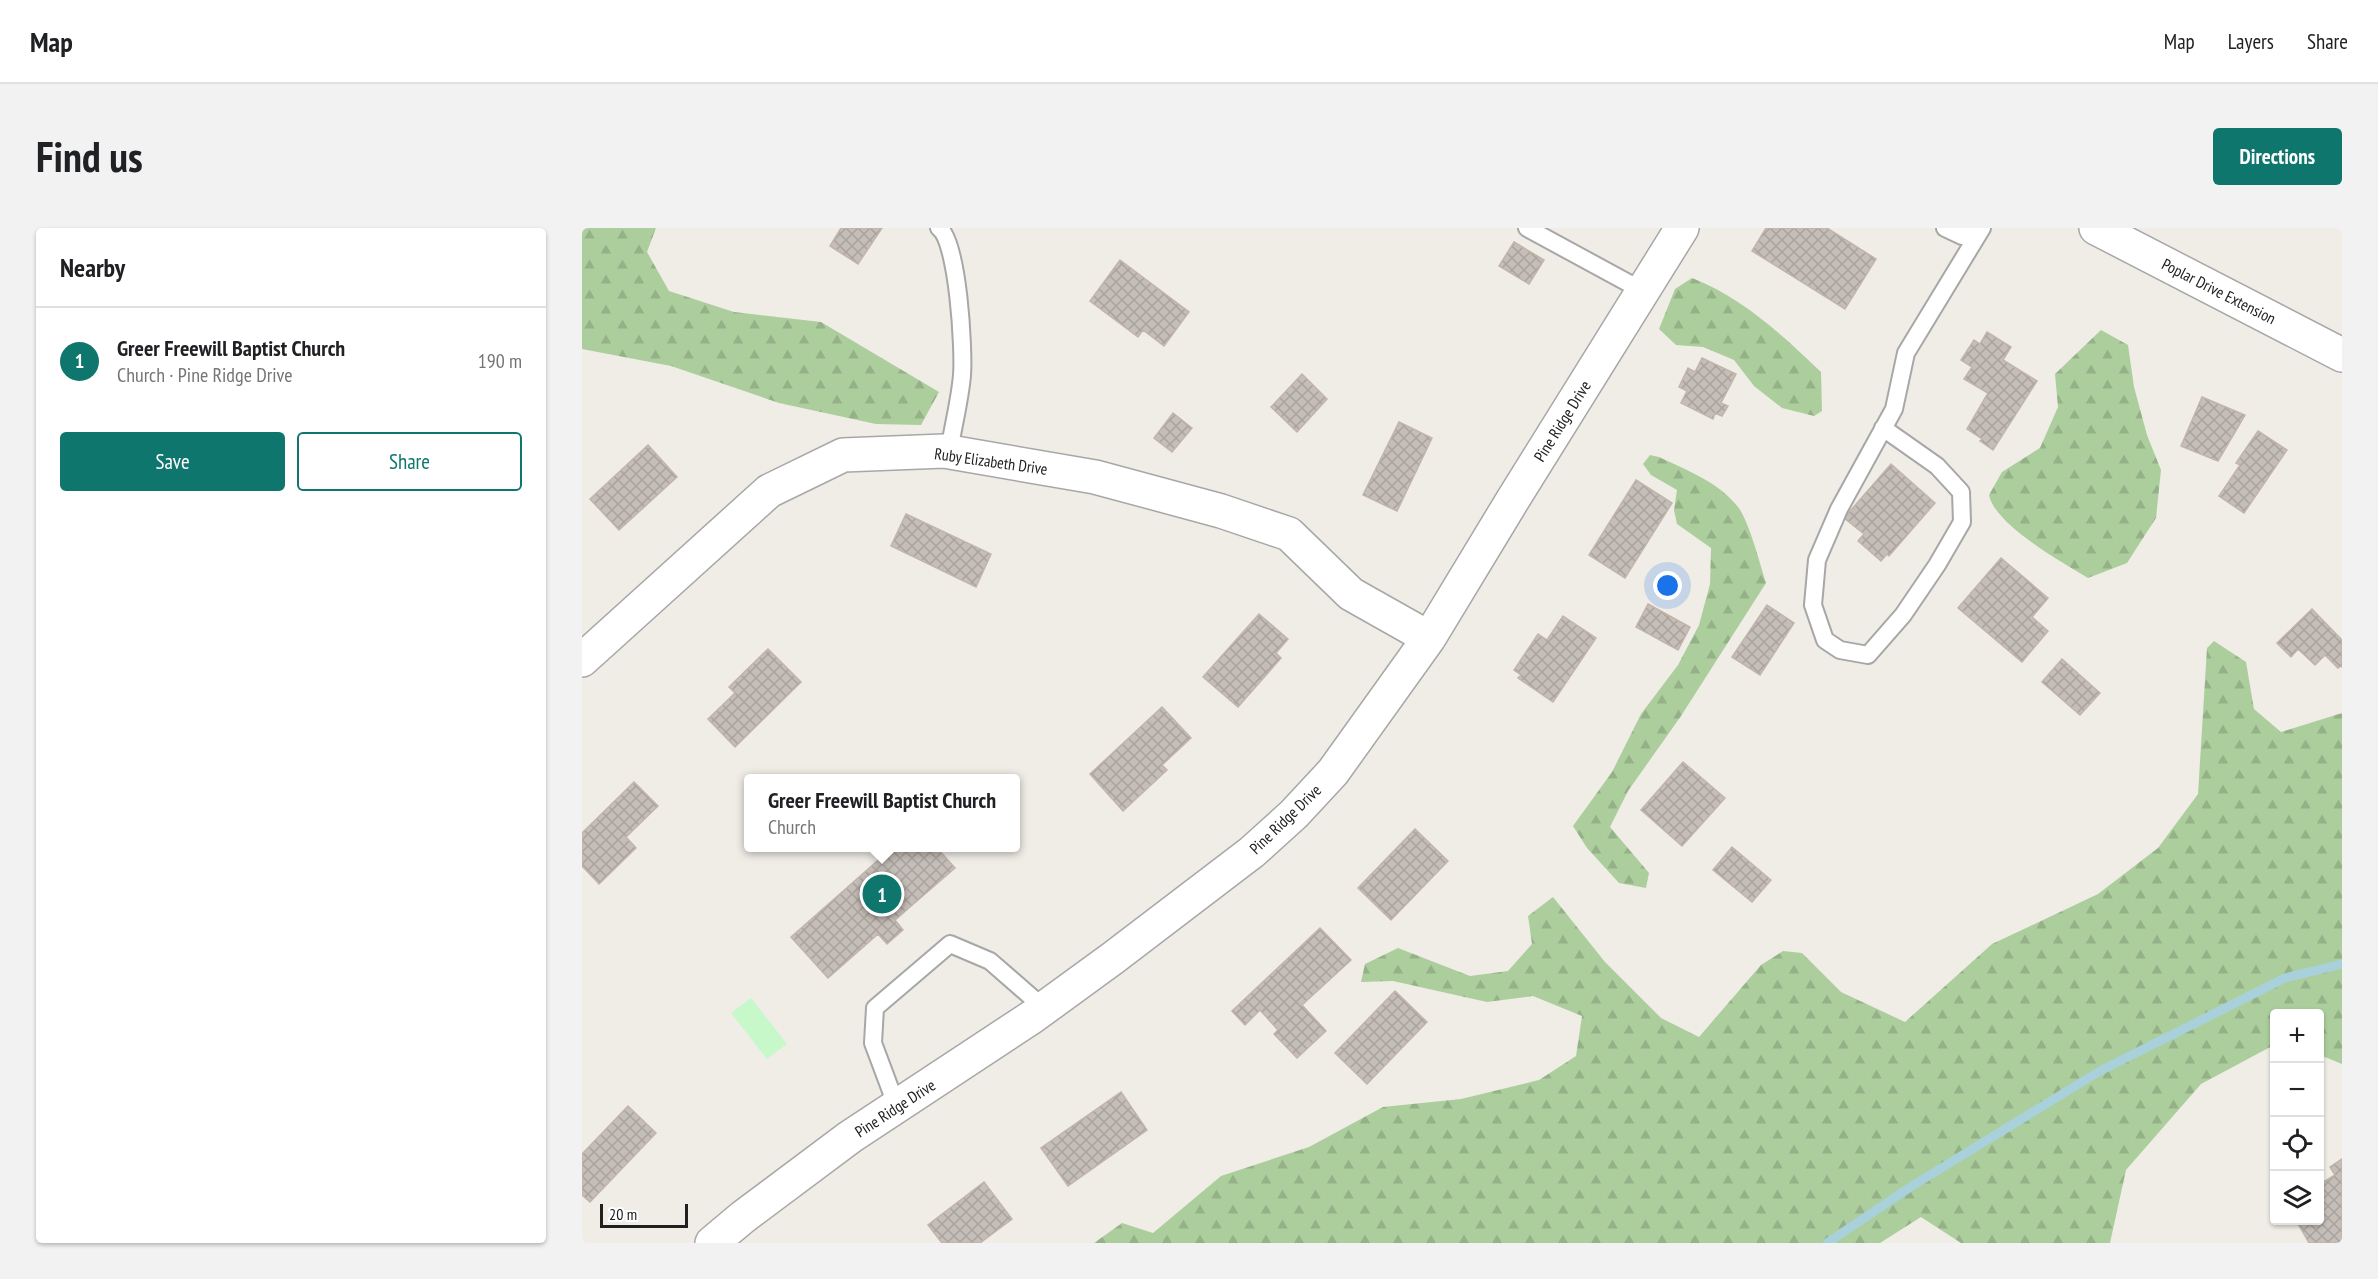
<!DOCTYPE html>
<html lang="en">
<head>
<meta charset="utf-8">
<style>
  body { margin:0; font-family:"PT Sans Narrow",sans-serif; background:#f2f2f2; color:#202124 }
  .controls { position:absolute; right:18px; bottom:18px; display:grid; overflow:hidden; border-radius:6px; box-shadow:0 2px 4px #0004 }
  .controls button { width:54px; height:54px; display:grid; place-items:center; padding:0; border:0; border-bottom:2px solid #e0e0e0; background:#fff; color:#202124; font:30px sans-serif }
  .scale { position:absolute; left:18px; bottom:15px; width:88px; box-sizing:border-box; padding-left:6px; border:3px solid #202020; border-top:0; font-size:16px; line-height:21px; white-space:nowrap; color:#202020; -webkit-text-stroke:4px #fff; paint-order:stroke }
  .you { position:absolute; left:1086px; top:358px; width:21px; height:21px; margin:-15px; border:4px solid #fff; border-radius:50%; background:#1a73e8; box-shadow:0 0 0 9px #1a73e833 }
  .badge { display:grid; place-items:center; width:39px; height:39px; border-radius:50%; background:#0f766e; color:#fff; font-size:20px; font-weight:700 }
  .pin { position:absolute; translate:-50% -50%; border:3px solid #fff; box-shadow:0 2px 6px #0006 }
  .popup { position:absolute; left:162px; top:546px; width:276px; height:78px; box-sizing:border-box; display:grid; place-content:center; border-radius:6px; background:#fff; filter:drop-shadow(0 2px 4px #0005); font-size:20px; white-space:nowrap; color:#757577 }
  .popup b { font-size:22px; color:#202124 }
  .popup::after { content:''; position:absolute; left:50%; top:100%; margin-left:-12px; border:12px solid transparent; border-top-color:#fff }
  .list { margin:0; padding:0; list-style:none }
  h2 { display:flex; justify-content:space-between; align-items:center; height:78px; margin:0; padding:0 24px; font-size:26px }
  h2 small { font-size:20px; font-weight:400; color:#757577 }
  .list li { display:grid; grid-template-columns:39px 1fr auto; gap:18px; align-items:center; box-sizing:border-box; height:108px; padding:0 24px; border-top:2px solid #e0e0e0 }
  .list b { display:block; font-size:22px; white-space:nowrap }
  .list p { margin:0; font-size:20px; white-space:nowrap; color:#757577 }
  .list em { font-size:20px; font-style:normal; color:#757577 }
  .actions { display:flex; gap:12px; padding:18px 24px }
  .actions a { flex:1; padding:14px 0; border:2px solid #0f766e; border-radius:6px; text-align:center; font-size:21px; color:#0f766e }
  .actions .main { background:#0f766e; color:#fff }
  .icon { flex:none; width:33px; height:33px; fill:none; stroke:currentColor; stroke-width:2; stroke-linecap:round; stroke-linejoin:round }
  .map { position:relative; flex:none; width:1760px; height:1015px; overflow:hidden; border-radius:6px }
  header { display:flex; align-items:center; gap:36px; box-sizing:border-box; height:84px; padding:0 30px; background:#fff; border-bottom:2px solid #e0e0e0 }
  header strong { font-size:28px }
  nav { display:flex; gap:33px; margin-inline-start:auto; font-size:21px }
  .intro { display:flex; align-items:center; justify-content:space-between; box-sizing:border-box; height:144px; padding:0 36px }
  h1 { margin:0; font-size:42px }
  .button { padding:15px 27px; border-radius:6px; background:#0f766e; color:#fff; font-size:21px; font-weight:700 }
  main { display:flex; gap:36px; padding:0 36px }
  aside { flex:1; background:#fff; border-radius:6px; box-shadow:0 2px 4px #0004 }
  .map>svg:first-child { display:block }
  .forest { fill:url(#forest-firs) }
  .park { fill:#c7f8ca }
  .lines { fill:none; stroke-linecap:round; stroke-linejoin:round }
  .stream { stroke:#a9d1dc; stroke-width:9 }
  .building { fill:url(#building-cross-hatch); stroke:#c2b4aa; stroke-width:1.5 }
  .service-casing { stroke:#a7a7a7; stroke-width:20 }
  .minor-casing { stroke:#a7a7a7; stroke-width:36 }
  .tertiary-casing { stroke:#a7a7a7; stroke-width:36 }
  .service { stroke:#fff; stroke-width:16 }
  .minor { stroke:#fff; stroke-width:33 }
  .tertiary { stroke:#fff; stroke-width:33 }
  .labels { text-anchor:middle; stroke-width:5; stroke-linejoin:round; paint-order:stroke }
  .street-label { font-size:16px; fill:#202020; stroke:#fff }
</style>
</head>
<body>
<header>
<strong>Map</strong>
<nav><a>Map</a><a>Layers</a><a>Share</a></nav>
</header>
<div class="intro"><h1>Find us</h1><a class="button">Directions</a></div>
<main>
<aside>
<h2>Nearby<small></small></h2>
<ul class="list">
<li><span class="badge">1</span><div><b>Greer Freewill Baptist Church</b><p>Church · Pine Ridge Drive</p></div><em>190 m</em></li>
</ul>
<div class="actions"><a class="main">Save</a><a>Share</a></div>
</aside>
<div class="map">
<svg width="1760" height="1015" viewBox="0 0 1760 1015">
  <defs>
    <pattern id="forest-firs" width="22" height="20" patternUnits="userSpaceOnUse" patternTransform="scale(1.5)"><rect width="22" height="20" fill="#acce9d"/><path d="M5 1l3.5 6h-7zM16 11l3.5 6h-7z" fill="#94b187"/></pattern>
    <pattern id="building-cross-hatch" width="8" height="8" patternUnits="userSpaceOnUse" patternTransform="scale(1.5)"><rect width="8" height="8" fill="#c5bdb7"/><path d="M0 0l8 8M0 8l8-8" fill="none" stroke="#a9a29d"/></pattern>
  </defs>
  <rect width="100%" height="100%" fill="#f0ede7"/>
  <path class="forest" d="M0 0H74L65 24 87 63 152 84 239 94 357 164 339 197 294 196 197 175 89 138 0 121Z
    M1110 50C1161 70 1200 107 1239 144L1240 183 1232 188 1200 180 1172 158 1152 132 1121 119 1094 117 1077 101 1093 61Z
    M1519 102 1546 117 1552 159 1565 207 1579 242 1574 290 1545 335 1506 350C1480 334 1413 297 1407 267L1420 244 1458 220 1476 179 1473 146Z
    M1068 227 1077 229C1104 242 1137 254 1156 279 1167 293 1178 336 1184 355L1099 488 1046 563 1028 599 1067 645 1064 660 1037 655 1005 620 991 598 1030 544 1059 486 1096 437 1117 397 1128 356 1129 320 1095 296 1092 282 1095 262 1069 247 1061 236Z
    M1632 413 1664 434 1672 481 1699 504 1760 485V836L1738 827V786H1692V817L1619 856 1544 942 1528 1015H1379L1339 989 1298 1015H512L540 995 571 1005 639 948 727 919 801 879 879 871 957 852 994 828 1000 788 951 768 905 774 811 753 779 754 783 736 816 720 888 748 926 743 950 716 946 688 971 669 1023 734 1079 790 1117 809 1179 737 1201 723 1220 725 1259 764 1323 794 1410 716 1516 666 1576 620 1616 566 1625 420Z"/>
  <path class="park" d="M169 770 205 816 185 831 149 785Z"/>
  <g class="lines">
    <path class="stream" d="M1245 1015 1330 958 1518 843 1703 750 1760 736"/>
  </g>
  <path class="building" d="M259 0H300L276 36 248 18Z
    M1184 0H1245L1294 31 1263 81 1170 23Z
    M932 14 962 32 947 56 917 38Z
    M538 32 607 84 582 118 561 102 556 109 508 73Z
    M1405 104 1429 119 1421 132 1455 153 1411 222 1398 213 1400 211 1385 201 1406 165 1382 151 1390 139 1379 132 1392 112 1398 116Z
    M1120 130 1154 146 1139 175 1146 178 1140 188 1133 185 1131 191 1099 175 1105 163 1097 159 1106 140 1113 144Z
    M720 146 745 171 715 204 689 179Z
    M1620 169 1663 187 1636 233 1599 218Z
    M591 185 610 200 590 224 572 210Z
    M817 194 850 210 815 283 781 267Z
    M1676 203 1705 222 1662 285 1637 268 1658 237 1654 235Z
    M66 217 95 249 37 302 8 271Z
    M1309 236 1353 275 1307 328 1305 326 1299 333 1276 313 1282 306 1262 290Z
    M1054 252 1090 275 1043 350 1007 327Z
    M324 286 409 326 394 359 309 318Z
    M1419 330 1466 370 1450 389 1466 403 1440 434 1376 380Z
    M1066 376 1108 399 1096 422 1054 399Z
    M1185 377 1212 395 1178 447 1150 429Z
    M1730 381 1760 412V439L1759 438 1756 440 1743 427 1733 437 1716 421 1709 429 1695 415Z
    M677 386 706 411 694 425 699 430 656 479 621 449Z
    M981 388 1014 410 971 474 936 450 939 447 932 442 956 406 965 412Z
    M186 421 219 454 153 519 126 491 153 465 147 459Z
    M1480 431 1518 465 1498 487 1460 454Z
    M580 479 609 510 580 537 585 542 541 583 508 546Z
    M1101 534 1143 570 1100 618 1059 582Z
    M52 554 76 578 44 609 54 620 17 656 0 638V605Z
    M833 601 866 633 809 692 776 660Z
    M1150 619 1189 652 1170 674 1131 642Z
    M310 620H355L373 640 313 692 321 702 305 716 296 706 246 750 209 709Z
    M738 700 769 732 720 777 744 803 715 830 692 806 696 802 678 782 663 797 650 783Z
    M813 763 845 794 785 856 753 825Z
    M539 864 565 902 486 958 459 920Z
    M46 878 74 905 8 974 0 967V926Z
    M1760 931V1015H1727L1714 992H1738V956L1753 947 1748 939Z
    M402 954 430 991 398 1015H360L346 997Z"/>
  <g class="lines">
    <defs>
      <path id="service" d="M357 0C376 13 382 122 380 147 378 172 371 198 367 224
        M945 0 1061 63
        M1363 0 1380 8 1398 3
        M1301 200 1355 238 1379 264 1380 294 1355 337 1321 387 1286 427 1258 422 1243 412 1231 377 1235 332 1257 281 1312 181 1324 125 1400 0
        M315 879 291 815 293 780 368 716 408 733 462 780"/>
      <path id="minor" d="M0 432 187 263 261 227 362 223 513 249 639 283 707 306 769 366 847 410
        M130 1015 161 989 268 909 450 789 531 730 670 624 712 586 751 544 847 410 930 273 1100 0"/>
      <path id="tertiary" d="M1514 0 1760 127"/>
    </defs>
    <use href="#service" class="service-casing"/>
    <use href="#minor" class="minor-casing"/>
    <use href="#tertiary" class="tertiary-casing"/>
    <use href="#service" class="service"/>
    <use href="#minor" class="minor"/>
    <use href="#tertiary" class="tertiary"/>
  </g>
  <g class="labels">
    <g class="street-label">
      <text transform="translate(1637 63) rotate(27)" y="6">Poplar Drive Extension</text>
      <text transform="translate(980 193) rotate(-58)" y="6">Pine Ridge Drive</text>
      <text transform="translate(409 233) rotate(8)" y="6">Ruby Elizabeth Drive</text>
      <text transform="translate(703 591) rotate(-44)" y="6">Pine Ridge Drive</text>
      <text transform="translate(313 880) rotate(-33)" y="6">Pine Ridge Drive</text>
    </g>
  </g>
</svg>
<div class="controls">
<button>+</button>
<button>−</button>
<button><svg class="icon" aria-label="locate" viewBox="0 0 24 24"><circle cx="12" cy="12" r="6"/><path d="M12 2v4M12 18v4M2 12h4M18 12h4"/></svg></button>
<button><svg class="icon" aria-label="layers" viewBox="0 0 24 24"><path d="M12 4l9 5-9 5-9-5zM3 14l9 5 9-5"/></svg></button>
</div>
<div class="scale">20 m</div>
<div class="you"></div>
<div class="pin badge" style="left:300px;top:666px">1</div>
<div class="popup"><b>Greer Freewill Baptist Church</b>Church</div>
</div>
</main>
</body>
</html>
